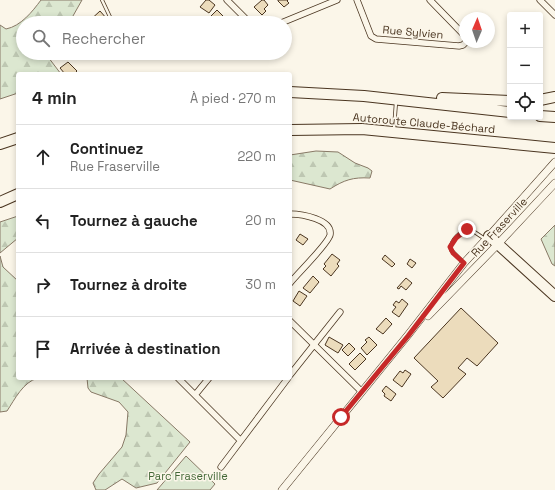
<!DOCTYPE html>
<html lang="fr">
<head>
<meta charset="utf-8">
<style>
  body { margin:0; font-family:"Space Grotesk",sans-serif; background:#f2f2f2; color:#222 }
  .controls { position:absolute; right:12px; top:12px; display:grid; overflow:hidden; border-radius:4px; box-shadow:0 2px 6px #0003 }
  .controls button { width:36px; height:36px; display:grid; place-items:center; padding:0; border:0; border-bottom:1px solid #e0e0e0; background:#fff; color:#222; font:20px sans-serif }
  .compass { position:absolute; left:459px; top:12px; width:36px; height:36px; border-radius:50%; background:#fff; box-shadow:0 2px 6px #0003; rotate:2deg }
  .stop { position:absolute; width:12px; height:12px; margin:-9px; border:3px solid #c62828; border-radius:50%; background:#fff }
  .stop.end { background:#c62828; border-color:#fff; box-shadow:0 1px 4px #0008 }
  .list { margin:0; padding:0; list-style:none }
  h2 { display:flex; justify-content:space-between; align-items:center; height:52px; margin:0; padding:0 16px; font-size:17px }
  h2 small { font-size:13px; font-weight:400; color:#767676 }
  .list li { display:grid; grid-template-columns:26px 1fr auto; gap:12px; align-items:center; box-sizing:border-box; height:64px; padding:0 16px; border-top:1px solid #e0e0e0 }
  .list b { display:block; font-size:15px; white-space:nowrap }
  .list p { margin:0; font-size:13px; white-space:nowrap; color:#767676 }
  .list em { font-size:13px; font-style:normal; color:#767676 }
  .icon { flex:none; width:22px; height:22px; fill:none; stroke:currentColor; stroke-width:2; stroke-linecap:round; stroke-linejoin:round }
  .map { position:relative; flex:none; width:555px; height:490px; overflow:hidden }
  .search { position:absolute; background:#fff; box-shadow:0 2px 6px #0003; left:16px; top:16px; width:276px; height:44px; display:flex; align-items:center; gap:10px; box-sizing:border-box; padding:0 14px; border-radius:22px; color:#767676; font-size:15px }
  .panel { position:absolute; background:#fff; box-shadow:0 2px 6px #0003; left:16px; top:72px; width:276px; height:308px; border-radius:4px }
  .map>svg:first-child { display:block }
  .green { fill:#dce7d0; stroke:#887966 }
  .forest { fill:url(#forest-firs); stroke:#887966 }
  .building { fill:#ecdcbc; stroke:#4a3520 }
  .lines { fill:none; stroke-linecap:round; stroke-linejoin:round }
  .service-casing { stroke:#4a3520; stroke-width:4 }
  .minor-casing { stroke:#4a3520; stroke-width:7 }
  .tertiary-casing { stroke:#4a3520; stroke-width:8 }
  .secondary-casing { stroke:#4a3520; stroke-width:8 }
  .motorway-casing { stroke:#4a3520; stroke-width:12 }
  .service { stroke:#fbf6e9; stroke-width:2.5 }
  .minor { stroke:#fbf6e9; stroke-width:5.5 }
  .tertiary { stroke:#fbf6e9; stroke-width:7 }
  .secondary { stroke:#fbf6e9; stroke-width:7 }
  .motorway { stroke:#fbf6e9; stroke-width:10 }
  .route { stroke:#c62828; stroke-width:5 }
  .labels { text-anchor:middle; stroke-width:3; stroke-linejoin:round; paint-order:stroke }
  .street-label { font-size:11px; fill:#4a3520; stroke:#fbf6e9 }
  .park-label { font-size:11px; fill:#436837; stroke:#fbf6e9 }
</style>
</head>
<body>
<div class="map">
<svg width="555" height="490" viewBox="0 0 555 490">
  <defs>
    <pattern id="forest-firs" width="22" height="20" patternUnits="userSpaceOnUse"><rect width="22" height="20" fill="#dce7d0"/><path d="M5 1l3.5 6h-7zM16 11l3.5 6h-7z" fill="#bec7b2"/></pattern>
  </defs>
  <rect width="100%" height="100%" fill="#fbf6e9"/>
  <path class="green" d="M186 456 215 484 210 490H157Z"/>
  <path class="forest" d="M41 0H82L69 23H23V53H45L61 74H18V93L0 99V25L6 29C21 26 32 12 41 0Z
    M316 151 338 152 355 163 368 168 372 171 370 178C353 177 344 180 330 189L290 180V155Z
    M18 216V238L0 253V222Z
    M555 225V266L552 264 541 239Z
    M0 256 3 267 18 281V378H38C23 382 15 399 7 411L0 412Z
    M87 378H121L190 442 157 483 136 488 122 479 105 490H96L93 483 99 474 122 447 126 435 128 412 119 402 91 392 88 388Z"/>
  <path class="building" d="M206 0H209L215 5 209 13 200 7Z
    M262 0H264L268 5 264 9 266 11 262 15 254 7Z
    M278 0H288L287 1 289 3 284 7 278 1Z
    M217 10 226 19 222 23H216L210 17Z
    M100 11 107 19 103 23H87Z
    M200 18 205 23H201L198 20Z
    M82 19 85 23H77Z
    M68 62 77 71 74 74H65L60 68Z
    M300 234 308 239 303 245 296 240Z
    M332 254 340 260 337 264 339 266 331 276 323 269 326 266 324 264Z
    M385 255 395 264 392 267 382 259Z
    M410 259 416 263 412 268 407 264Z
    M313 276 319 282 310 293 303 288Z
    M406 278 412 283 406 290 401 286 399 289 397 288Z
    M299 291 307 296 300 306 293 301Z
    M402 299 408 304 399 317 392 312 396 307 393 305 396 301 399 303Z
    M461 308 498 343 477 366 467 358 458 368 466 374 443 398 431 387 438 381 414 358Z
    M386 318 392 324 383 334 376 329Z
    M329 337 343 345 338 353 325 345Z
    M369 337 377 345 367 355 361 348 367 342 365 340Z
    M349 343 355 349 348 356 342 350Z
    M360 353 366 359 355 370 349 364Z
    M405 370 411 374 402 387 393 380 400 371 403 373Z
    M386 386 396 394 391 401 384 396 385 394 382 391Z"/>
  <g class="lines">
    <defs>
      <path id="service" d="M102 0 111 19V23
        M86 53H87
        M62 56 66 53
        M394 129 396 102
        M463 262 451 250C449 241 462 229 470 229L485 239"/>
      <path id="minor" d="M227 0 250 23
        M357 0 371 36 376 39 459 46 463 45 466 42
        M430 0 465 36
        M540 0 555 15
        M281 23 337 0
        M290 214C301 214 333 219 330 235 328 244 297 274 290 283
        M290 321 361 391
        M290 375 340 312
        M178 378 240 440
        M195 395 209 378
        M221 467 288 378"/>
      <path id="tertiary" d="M428 316 498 244
        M282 490 408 335 464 263 489 236"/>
      <path id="secondary" d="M489 236 555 162
        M498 244 555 183"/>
      <path id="motorway" d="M290 92 364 96 510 112
        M442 98 510 101
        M540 100 555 97
        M540 116 555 117
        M290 130 362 129 555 148
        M0 144 18 138
        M0 202 18 194
        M489 236 555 296"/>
    </defs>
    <use href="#service" class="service-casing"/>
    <use href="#minor" class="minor-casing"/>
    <use href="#tertiary" class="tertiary-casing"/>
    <use href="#secondary" class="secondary-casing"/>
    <use href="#motorway" class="motorway-casing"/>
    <use href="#service" class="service"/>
    <use href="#minor" class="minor"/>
    <use href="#tertiary" class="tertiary"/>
    <use href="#secondary" class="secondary"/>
    <use href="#motorway" class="motorway"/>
  </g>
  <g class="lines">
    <path class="route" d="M341 417 408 336 464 263 453 253 450 247 456 238 467 229"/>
  </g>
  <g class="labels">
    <g class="street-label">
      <text transform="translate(413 32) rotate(5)" y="4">Rue Sylvien</text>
      <text transform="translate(424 123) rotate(5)" y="4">Autoroute Claude-Béchard</text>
      <text transform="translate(499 227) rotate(-47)" y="4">Rue Fraserville</text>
    </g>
    <g class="park-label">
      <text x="188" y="480">Parc Fraserville</text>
    </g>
  </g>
</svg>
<div class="controls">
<button>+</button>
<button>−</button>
<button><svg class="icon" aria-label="locate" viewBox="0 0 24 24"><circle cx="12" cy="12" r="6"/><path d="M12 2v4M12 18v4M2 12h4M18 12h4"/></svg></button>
</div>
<svg class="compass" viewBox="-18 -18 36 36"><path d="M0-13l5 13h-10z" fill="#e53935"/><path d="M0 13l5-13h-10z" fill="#767676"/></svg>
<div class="stop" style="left:341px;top:417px"></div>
<div class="stop end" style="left:467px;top:229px"></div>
<div class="search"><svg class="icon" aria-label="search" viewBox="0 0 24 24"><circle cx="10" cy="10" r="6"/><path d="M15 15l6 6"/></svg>Rechercher</div>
<section class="panel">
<h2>4 min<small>À pied · 270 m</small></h2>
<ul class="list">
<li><svg class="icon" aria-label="ahead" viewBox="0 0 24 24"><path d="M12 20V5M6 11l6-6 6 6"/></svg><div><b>Continuez</b><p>Rue Fraserville</p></div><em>220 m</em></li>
<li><svg class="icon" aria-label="left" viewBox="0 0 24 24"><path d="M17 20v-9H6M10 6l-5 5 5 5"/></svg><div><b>Tournez à gauche</b></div><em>20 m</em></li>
<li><svg class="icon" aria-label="right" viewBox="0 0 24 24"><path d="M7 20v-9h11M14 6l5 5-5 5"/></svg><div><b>Tournez à droite</b></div><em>30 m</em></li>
<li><svg class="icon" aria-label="arrive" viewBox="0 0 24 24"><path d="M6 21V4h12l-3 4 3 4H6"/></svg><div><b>Arrivée à destination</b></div></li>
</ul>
</section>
</div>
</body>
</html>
